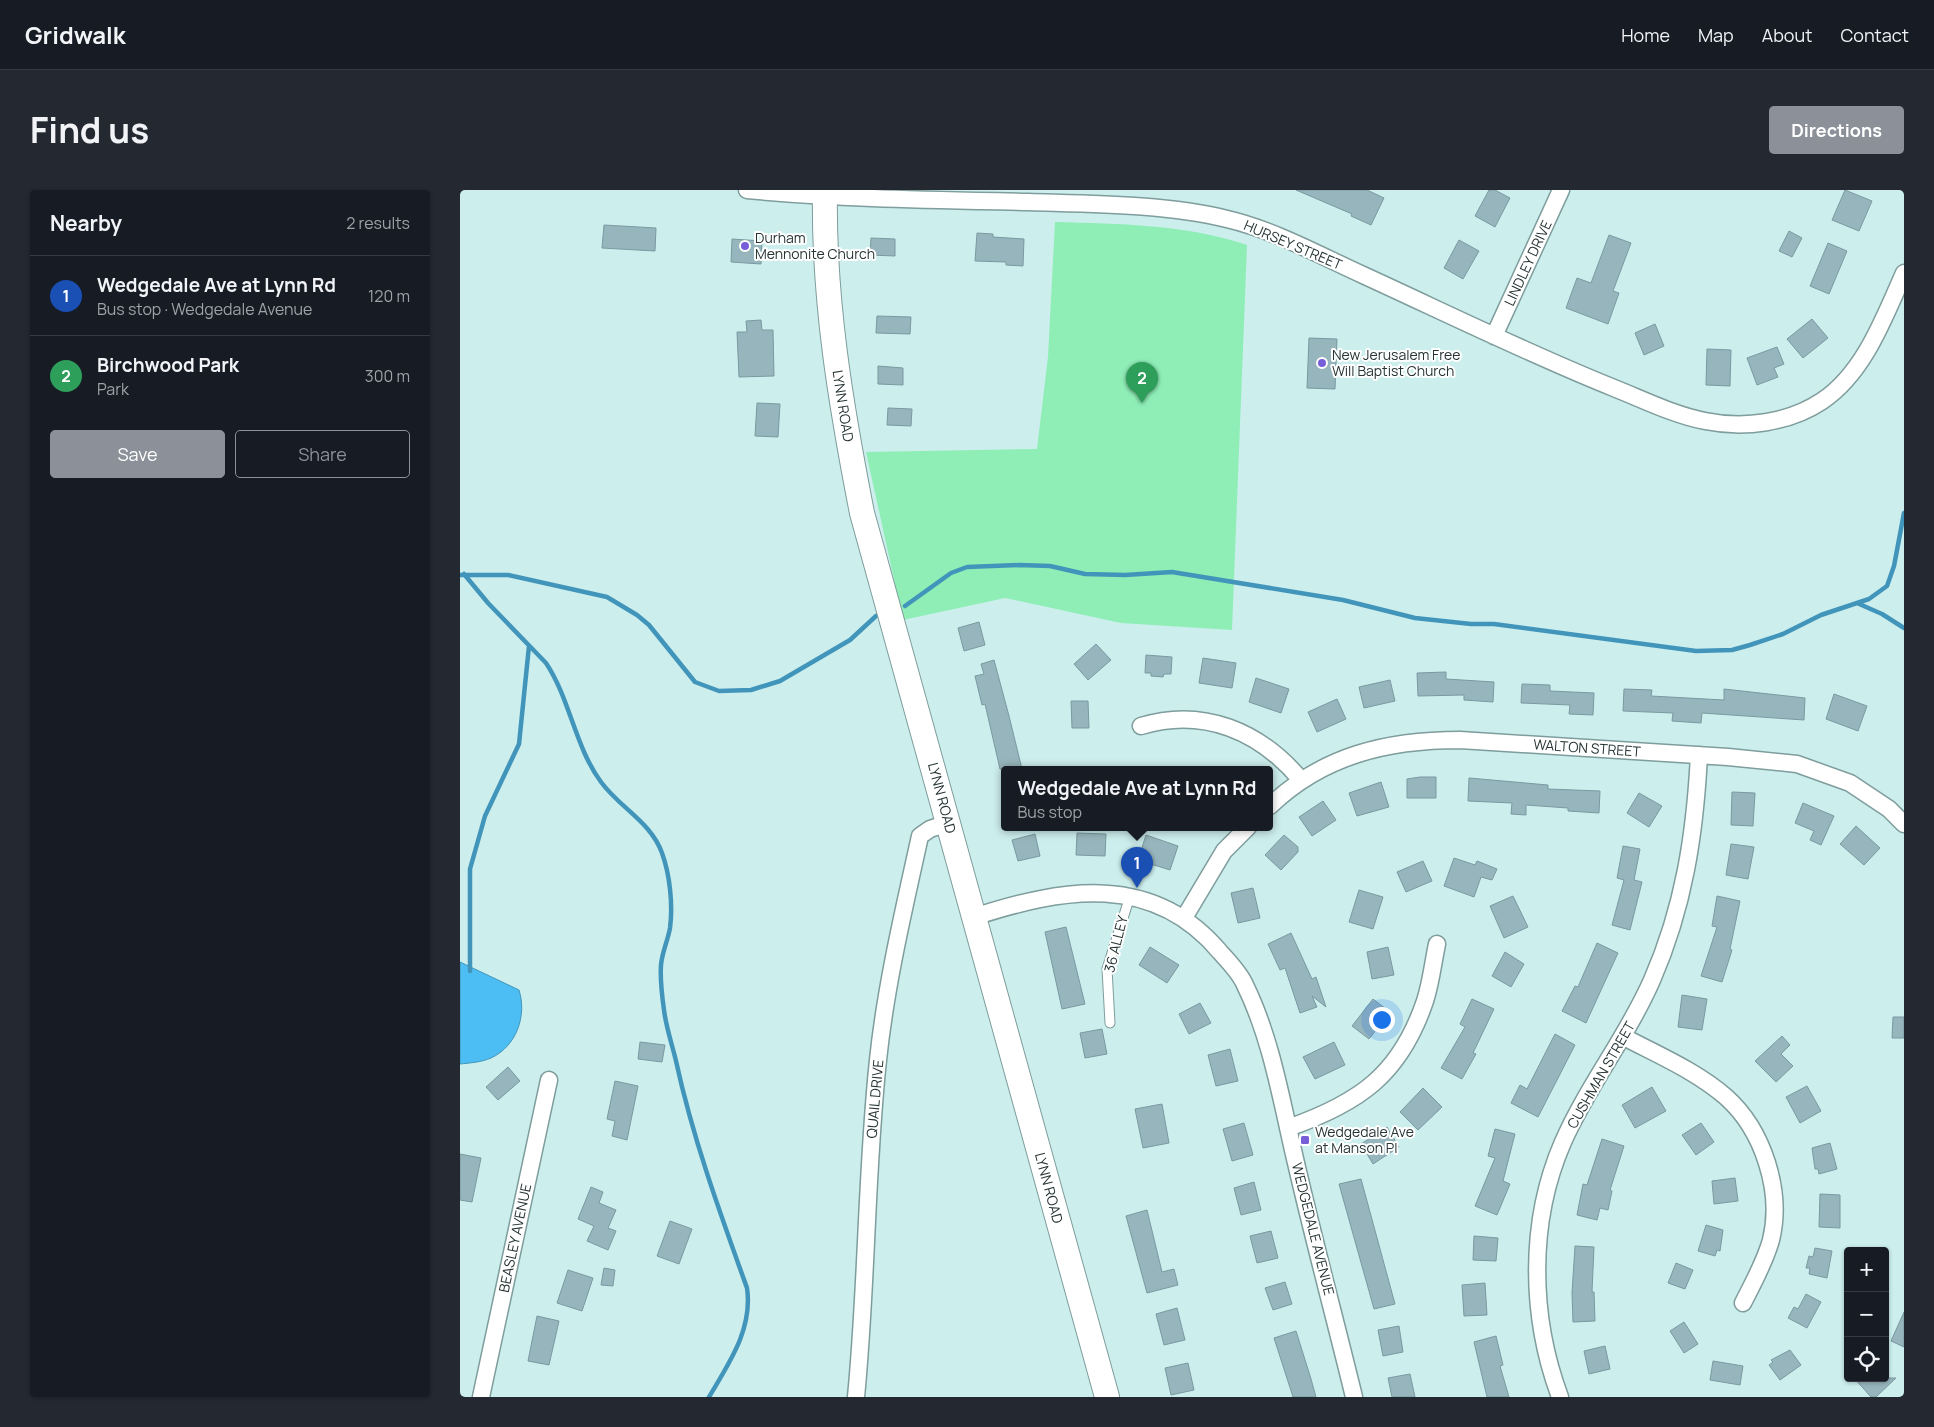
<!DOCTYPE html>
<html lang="en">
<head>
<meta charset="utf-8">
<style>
  body { margin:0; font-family:Manrope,sans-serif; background:#242831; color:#f1f3f6 }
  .controls { position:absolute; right:15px; bottom:15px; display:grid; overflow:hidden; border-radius:5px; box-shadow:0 1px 4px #0004 }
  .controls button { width:45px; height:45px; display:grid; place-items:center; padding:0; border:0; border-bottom:1px solid #363941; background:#171b24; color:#f1f3f6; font:25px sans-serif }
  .you { position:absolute; left:921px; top:829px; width:18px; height:18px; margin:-12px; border:4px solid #fff; border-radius:50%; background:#1a73e8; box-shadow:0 0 0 8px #1a73e833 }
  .badge { display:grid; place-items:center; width:32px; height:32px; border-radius:50%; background:#8c9099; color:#fff; font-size:16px; font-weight:700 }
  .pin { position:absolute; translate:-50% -41px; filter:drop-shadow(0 1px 2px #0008) }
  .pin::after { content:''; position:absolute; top:26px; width:18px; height:15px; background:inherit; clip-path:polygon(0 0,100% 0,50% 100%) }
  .popup { position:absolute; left:541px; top:576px; width:272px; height:65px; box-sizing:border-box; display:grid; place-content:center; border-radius:5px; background:#171b24; filter:drop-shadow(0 1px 4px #0005); font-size:16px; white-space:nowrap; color:#9ea1a6 }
  .popup b { font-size:19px; color:#f1f3f6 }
  .popup::after { content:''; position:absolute; left:50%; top:100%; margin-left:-10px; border:10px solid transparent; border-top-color:#171b24 }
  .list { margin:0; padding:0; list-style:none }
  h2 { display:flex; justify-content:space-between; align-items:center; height:65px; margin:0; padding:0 20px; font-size:21px }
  h2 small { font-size:16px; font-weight:400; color:#9ea1a6 }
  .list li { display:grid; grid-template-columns:32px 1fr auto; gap:15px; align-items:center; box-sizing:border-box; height:80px; padding:0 20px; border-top:1px solid #363941 }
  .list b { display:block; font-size:19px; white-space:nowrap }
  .list p { margin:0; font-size:16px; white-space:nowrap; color:#9ea1a6 }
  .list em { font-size:16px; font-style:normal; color:#9ea1a6 }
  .actions { display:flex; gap:10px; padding:15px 20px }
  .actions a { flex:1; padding:11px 0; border:1px solid #8c9099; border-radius:5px; text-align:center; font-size:18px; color:#8c9099 }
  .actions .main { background:#8c9099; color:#fff }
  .icon { flex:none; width:28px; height:28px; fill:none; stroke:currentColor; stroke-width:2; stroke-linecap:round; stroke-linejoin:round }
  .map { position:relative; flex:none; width:1444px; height:1207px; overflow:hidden; border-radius:5px }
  header { display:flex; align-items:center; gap:30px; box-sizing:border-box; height:70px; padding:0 25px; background:#171b24; border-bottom:1px solid #363941 }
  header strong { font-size:24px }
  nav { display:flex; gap:28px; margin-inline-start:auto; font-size:18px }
  .intro { display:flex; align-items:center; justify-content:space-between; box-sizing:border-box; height:120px; padding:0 30px }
  h1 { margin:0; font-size:35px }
  .button { padding:12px 22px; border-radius:5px; background:#8c9099; color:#fff; font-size:18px; font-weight:700 }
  main { display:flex; gap:30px; padding:0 30px }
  aside { flex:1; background:#171b24; border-radius:5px; box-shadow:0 1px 4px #0004 }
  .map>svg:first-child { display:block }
  .green { fill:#8eeeb6 }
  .water { fill:#4dbef3; stroke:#4295ba }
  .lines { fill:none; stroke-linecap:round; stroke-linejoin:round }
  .stream { stroke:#4295ba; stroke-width:4.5 }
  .building { fill:#97b5bc; stroke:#7b99a0 }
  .lane-casing { stroke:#7e9d9c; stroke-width:11 }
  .street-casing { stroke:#7e9d9c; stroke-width:19 }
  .secondary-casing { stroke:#7e9d9c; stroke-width:26 }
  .lane { stroke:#fff; stroke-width:9 }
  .street { stroke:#fff; stroke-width:16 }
  .secondary { stroke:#fff; stroke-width:24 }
  .poi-dot { fill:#765ed8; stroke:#fff; stroke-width:2 }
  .labels { text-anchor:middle; stroke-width:4; stroke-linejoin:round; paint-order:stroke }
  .poi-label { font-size:14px; fill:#273434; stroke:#fff; text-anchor:start }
  .street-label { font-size:14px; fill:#273434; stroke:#fff }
</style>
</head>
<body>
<header>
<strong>Gridwalk</strong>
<nav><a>Home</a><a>Map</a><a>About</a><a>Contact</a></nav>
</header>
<div class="intro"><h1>Find us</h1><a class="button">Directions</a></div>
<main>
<aside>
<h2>Nearby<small>2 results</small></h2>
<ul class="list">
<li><span class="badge" style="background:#1a4fb4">1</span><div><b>Wedgedale Ave at Lynn Rd</b><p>Bus stop · Wedgedale Avenue</p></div><em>120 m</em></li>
<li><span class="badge" style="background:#2e9e5b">2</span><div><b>Birchwood Park</b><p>Park</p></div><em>300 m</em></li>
</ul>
<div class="actions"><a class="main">Save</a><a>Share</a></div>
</aside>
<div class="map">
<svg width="1444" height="1207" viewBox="0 0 1444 1207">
  <rect width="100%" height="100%" fill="#cceeed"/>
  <path class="green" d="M595 32C660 34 724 34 787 55L772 440 661 433 545 408 443 430 406 262 577 259 588 167Z"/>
  <path class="water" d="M0 772 59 800C67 825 57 856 31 868 22 872 10 873 0 874Z"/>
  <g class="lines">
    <path class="stream" d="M4 384 28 413 86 473C110 509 115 557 141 592 160 618 191 632 202 663 210 685 213 715 210 738 208 750 202 762 201 775 200 789 202 806 204 820 206 837 212 854 216 871 233 949 260 1023 287 1098 293 1139 269 1173 249 1207
      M0 385H48L147 407 177 425 189 435 235 492 259 501 291 500 320 491 390 450 416 426
      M1397 413 1422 424 1444 438
      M445 416 491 383 507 377 560 375 590 376 625 384 665 385 712 382 883 410 955 428 1011 434H1034L1236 461 1272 460 1290 455 1323 444 1361 425 1409 409 1427 396 1434 376 1444 323
      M10 781V679L25 626 59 554 69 456"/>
  </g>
  <path class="building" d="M836 0H907L924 8 911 35 891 26 892 24Z
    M1029 0H1035L1050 8 1035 37 1015 26Z
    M1385 0 1412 11 1399 41 1372 30Z
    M144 35 196 38 195 61 142 58Z
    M1329 41 1342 48 1332 67 1319 61Z
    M517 43 533 44V47L564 49 563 76 546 75V72L515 71Z
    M1149 45 1171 53 1153 101 1159 103 1148 134 1106 118 1117 88 1131 93Z
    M411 48 435 49V66L410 65Z
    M272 49 302 51 301 74 271 72Z
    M999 50 1019 61 1003 89 984 78Z
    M1368 53 1387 61 1369 104 1350 96Z
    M417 126 451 127 450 144 416 143Z
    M1352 129 1368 148 1343 168 1327 149Z
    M301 130 302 140H313L314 186 279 187 277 142H287L286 131Z
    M1195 134 1204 156 1184 165 1175 143Z
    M849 148 877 149 875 199 847 198Z
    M1317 157 1324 174 1314 178 1318 187 1297 195 1287 168Z
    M1247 159 1271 160 1270 196 1246 195Z
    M418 176 443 178V195L418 194Z
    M297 213 320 214 318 247 295 246Z
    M428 218 452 219 451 236 427 235Z
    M519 432 525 455 504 461 498 438Z
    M636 454 651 470 628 490 614 474Z
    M686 465 712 467 711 484H704L703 487 691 486V483H685Z
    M743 468 776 473 772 498 739 493Z
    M534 470 549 526 562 579H540L525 514 522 515 515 486 524 484 521 474Z
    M986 482V489L1034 492 1033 512 1004 510V505L958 506 957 483Z
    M796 488 829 499 821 523 789 512Z
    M930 490 935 511 904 518 899 497Z
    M1062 494 1090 495V501L1134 503 1133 525 1109 524 1110 515 1061 513Z
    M1164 499 1192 500 1191 506 1264 510V499L1345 508 1344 530 1242 523 1241 533 1212 531 1213 523 1163 521Z
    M1374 504 1407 516 1398 541 1366 529Z
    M877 509 886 529 857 542 848 522Z
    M611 511H628L629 538H612Z
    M960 587H976V608H947V589Z
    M1009 588 1088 595V599L1140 601 1139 623 1108 621V618L1066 615V625L1051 624 1052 613 1008 611Z
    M921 592 929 617 897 626 889 603Z
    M1272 602 1295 603 1293 636 1271 635Z
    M1179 603 1202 616 1189 637 1167 623Z
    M863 611 876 630 852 646 839 627Z
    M1343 613 1374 626 1361 655 1350 650 1354 641 1335 633Z
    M1396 636 1420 658 1404 675 1380 654Z
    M617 643 646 644 645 666 616 665Z
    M575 644 580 666 558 671 552 650Z
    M686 645 718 656 710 680 678 670Z
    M824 645 838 657V662L821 680 805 665Z
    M1271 654 1294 657 1288 689 1266 685Z
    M1163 656 1180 659 1174 690 1182 692 1170 740 1152 735 1164 690 1157 688Z
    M994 668 1015 675 1017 671 1037 679 1032 690 1021 687 1014 707 984 696Z
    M963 671 972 691 946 702 937 682Z
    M793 698 800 728 778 733 771 703Z
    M899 700 923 707 913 739 889 732Z
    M1053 706 1068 737 1044 748 1030 716Z
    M1257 706 1280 711 1270 759 1272 760 1262 792 1241 786 1257 737 1252 736Z
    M606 737 625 814 602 819 585 742Z
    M831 743 852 789 856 787 866 817 852 806 857 817 840 823 825 778 820 780 808 754Z
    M1137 753 1158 763 1126 833 1102 821 1115 796 1118 797Z
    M690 757 719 775 707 793 679 775Z
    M928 757 934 785 912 789 907 762Z
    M1045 762 1064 774 1051 797 1032 786Z
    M1222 805 1247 809 1242 840 1218 837Z
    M913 809 930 822 909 849 892 836Z
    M1012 809 1034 819 1013 863 1016 864 1002 889 981 878 1005 837 1000 834Z
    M740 813 751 833 729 844 719 824Z
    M1433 827H1444V848H1432Z
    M642 839 647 864 625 868 620 843Z
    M1095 844 1115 855 1078 927 1051 913 1060 895 1067 899Z
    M1322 846 1330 855 1321 864 1333 876 1316 892 1295 871Z
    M180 852 205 855 202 872 178 869Z
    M874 852 885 875 855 889 843 867Z
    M770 859 778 891 756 896 748 865Z
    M48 877 60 891 38 910 26 897Z
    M155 891 178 896 167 950 152 946 155 931 147 929Z
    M1347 896 1361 921 1340 933 1326 907Z
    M1192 897 1206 921 1175 938 1162 915Z
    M963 898 982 917 958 940 940 922Z
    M702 914 709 953 683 958 675 919Z
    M784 933 793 965 772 971 763 939Z
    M1241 933 1254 952 1236 965 1222 945Z
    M927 937 939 957 913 974 901 954Z
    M1035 939 1055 944 1043 991 1050 994 1037 1025 1015 1016 1035 968 1028 966Z
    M1142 949 1164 956 1150 1000 1152 1001 1148 1020 1140 1018 1137 1030 1117 1025 1123 994 1127 995Z
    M1370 953 1377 979 1359 984 1358 979H1355L1352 958Z
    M0 964 21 968 12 1012 0 1010Z
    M1275 988 1278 1011 1254 1014 1252 991Z
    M901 989 935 1114 914 1119 879 994Z
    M794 992 801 1020 781 1025 774 998Z
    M131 997 143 1002 139 1013 156 1020 148 1038 156 1041 148 1060 127 1051 134 1036 118 1029Z
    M1360 1004 1380 1005V1038L1359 1037Z
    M687 1020 702 1082 714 1079 718 1095 687 1103 666 1026Z
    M210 1031 232 1039 219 1074 197 1066Z
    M1246 1035 1263 1040 1260 1061 1257 1060 1255 1066 1238 1061Z
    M811 1041 818 1068 797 1073 790 1046Z
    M1014 1046 1038 1048 1036 1071 1013 1070Z
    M1115 1056 1134 1057 1132 1102H1134L1135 1131 1113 1132 1112 1103Z
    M1355 1058 1372 1061 1367 1088 1349 1084 1350 1078H1346L1349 1066 1353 1067Z
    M1216 1073 1233 1080 1225 1099 1208 1093Z
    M144 1078 155 1080 153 1096 141 1095Z
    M108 1080 133 1088 122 1121 97 1113Z
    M825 1092 832 1114 813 1120 805 1098Z
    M1025 1093 1027 1125 1004 1126 1002 1095Z
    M1346 1104 1361 1112 1347 1138 1328 1128 1334 1117 1338 1119Z
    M717 1118 725 1150 704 1155 696 1124Z
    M1444 1122V1157L1431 1151Z
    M77 1126 99 1131 89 1175 68 1171Z
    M1224 1132 1238 1154 1224 1163 1210 1141Z
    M939 1136 943 1162 923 1166 918 1140Z
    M836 1141 851 1189 856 1207H833L814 1148Z
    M1036 1146 1043 1175 1040 1176 1049 1207H1027L1014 1152Z
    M1145 1156 1150 1179 1129 1184 1124 1161Z
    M1330 1160 1341 1175 1320 1190 1309 1175 1313 1172 1311 1170Z
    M1253 1171 1283 1176 1280 1195 1250 1190Z
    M728 1173 734 1200 711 1205 705 1178Z
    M950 1184 955 1207H932L928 1188Z
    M1394 1188H1436L1416 1207H1411Z"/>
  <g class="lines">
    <defs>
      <path id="lane" d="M650 833 647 779 670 706"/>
      <path id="street" d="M287 0C381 9 475 10 569 12 631 14 706 14 767 29 814 40 859 65 903 85 986 123 1069 164 1154 198 1184 210 1214 225 1245 231 1284 239 1329 233 1362 211 1404 183 1424 128 1444 83
        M1034 146 1101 0
        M681 536C743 517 800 541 841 590
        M810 616C863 565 928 550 1000 550L1268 567 1337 574 1390 593 1429 619 1444 634
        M514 727C603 698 693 682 760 762 769 772 780 783 785 795 812 850 822 914 836 973 854 1051 875 1129 894 1207
        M724 728 764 661 788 637
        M1164 847C1198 865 1236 881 1266 907 1303 940 1323 1001 1311 1050 1305 1072 1293 1093 1283 1113
        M828 938C899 913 940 885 965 811 971 793 973 773 977 754
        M21 1207 89 890
        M396 1207C407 1095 406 982 418 870 426 794 444 719 460 646L470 639 488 633
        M1100 1207C1070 1127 1068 1032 1103 952 1128 895 1167 847 1192 790 1224 717 1235 644 1239 565"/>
      <path id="secondary" d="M365 0C363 109 381 216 402 323L647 1207"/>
    </defs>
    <use href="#lane" class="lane-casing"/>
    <use href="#street" class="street-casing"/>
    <use href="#secondary" class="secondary-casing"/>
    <use href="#lane" class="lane"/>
    <use href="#street" class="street"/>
    <use href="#secondary" class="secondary"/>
  </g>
  <g class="poi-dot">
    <circle cx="285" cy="56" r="5"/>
    <circle cx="862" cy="173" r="5"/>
    <rect x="840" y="945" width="10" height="10" rx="2.5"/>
  </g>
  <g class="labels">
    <g class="poi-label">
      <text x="295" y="53">Durham<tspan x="295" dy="16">Mennonite Church</tspan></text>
      <text x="872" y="170">New Jerusalem Free<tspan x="872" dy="16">Will Baptist Church</tspan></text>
      <text x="855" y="947">Wedgedale Ave<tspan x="855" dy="16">at Manson Pl</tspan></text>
    </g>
    <g class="street-label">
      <text transform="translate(833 55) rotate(23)" y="5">HURSEY STREET</text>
      <text transform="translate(1068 73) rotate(-65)" y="5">LINDLEY DRIVE</text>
      <text transform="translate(383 216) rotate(81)" y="5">LYNN ROAD</text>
      <text transform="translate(1127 558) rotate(4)" y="5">WALTON STREET</text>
      <text transform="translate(482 608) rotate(75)" y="5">LYNN ROAD</text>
      <text transform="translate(656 754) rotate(-76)" y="5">36 ALLEY</text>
      <text transform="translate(1141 885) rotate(-60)" y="5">CUSHMAN STREET</text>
      <text transform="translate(415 909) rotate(-85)" y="5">QUAIL DRIVE</text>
      <text transform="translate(589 998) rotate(75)" y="5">LYNN ROAD</text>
      <text transform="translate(853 1039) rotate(76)" y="5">WEDGEDALE AVENUE</text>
      <text transform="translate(55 1048) rotate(-78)" y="5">BEASLEY AVENUE</text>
    </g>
  </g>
</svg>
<div class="controls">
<button>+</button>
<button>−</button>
<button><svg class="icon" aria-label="locate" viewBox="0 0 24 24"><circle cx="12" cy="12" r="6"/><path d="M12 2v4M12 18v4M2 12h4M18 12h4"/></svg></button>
</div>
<div class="you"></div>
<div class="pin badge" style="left:677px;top:698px;background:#1a4fb4">1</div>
<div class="popup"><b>Wedgedale Ave at Lynn Rd</b>Bus stop</div>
<div class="pin badge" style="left:682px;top:213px;background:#2e9e5b">2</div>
</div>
</main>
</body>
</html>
